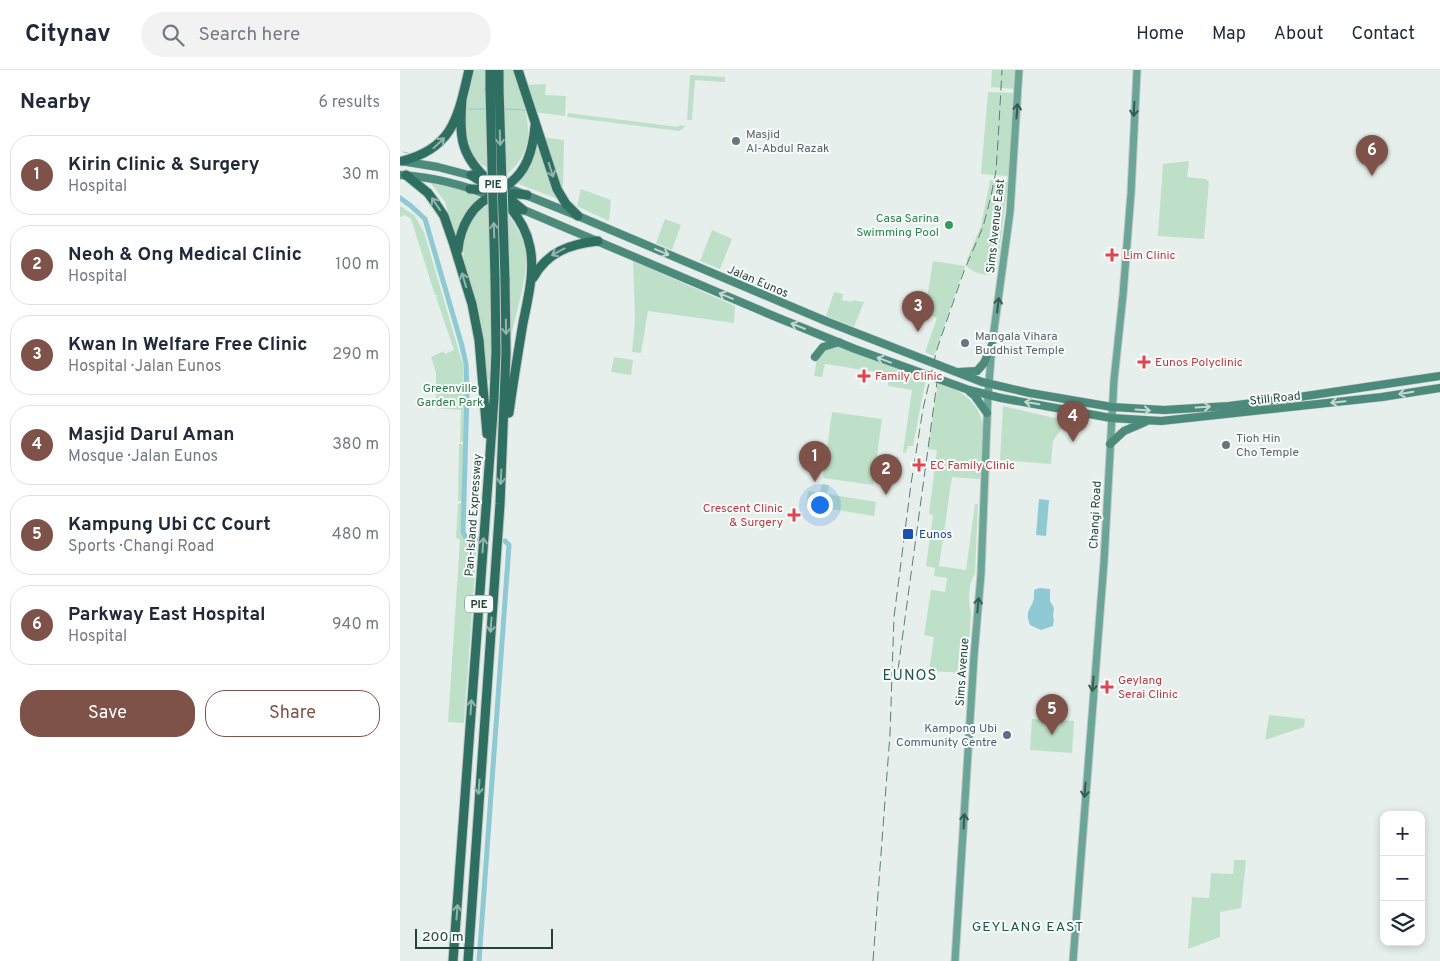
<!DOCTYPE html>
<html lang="en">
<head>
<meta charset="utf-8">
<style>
  body { margin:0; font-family:Overpass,sans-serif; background:#f2f2f3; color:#1f2937 }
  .controls { position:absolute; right:15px; bottom:15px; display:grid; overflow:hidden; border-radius:10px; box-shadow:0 2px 8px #0003 }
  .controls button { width:45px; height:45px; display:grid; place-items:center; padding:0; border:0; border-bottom:1px solid #e0e1e3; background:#fff; color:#1f2937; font:25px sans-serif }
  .scale { position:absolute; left:15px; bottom:12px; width:138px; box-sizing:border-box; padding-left:5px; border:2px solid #24423a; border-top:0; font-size:14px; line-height:18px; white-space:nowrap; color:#24423a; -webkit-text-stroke:4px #f7fbf9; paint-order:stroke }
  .you { position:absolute; left:419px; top:434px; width:18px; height:18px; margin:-12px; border:4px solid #fff; border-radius:50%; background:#1a73e8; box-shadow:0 0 0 8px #1a73e833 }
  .badge { display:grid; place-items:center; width:32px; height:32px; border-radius:50%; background:#7f5249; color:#fff; font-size:16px; font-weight:700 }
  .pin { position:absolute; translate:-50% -41px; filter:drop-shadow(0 1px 2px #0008) }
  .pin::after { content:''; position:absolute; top:26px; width:18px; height:15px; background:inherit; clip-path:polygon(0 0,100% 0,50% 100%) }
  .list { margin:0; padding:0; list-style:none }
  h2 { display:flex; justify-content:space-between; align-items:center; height:65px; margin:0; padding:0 20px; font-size:21px }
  h2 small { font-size:16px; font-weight:400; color:#747a83 }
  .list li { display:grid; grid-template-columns:32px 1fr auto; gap:15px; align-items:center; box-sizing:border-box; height:80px; margin:0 10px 10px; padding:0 10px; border:1px solid #e0e1e3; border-radius:20px }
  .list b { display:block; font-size:19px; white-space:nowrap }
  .list p { margin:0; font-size:16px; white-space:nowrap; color:#747a83 }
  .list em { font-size:16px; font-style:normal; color:#747a83 }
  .actions { display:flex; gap:10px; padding:15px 20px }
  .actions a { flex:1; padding:11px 0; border:1px solid #7f5249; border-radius:20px; text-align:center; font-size:18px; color:#7f5249 }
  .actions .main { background:#7f5249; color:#fff }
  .icon { flex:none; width:28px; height:28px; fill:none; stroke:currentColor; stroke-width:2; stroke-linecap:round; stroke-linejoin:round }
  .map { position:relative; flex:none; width:1040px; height:891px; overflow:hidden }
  header { display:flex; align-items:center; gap:30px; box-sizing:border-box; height:70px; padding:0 25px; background:#fff; border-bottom:1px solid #e0e1e3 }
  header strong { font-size:24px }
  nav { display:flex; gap:28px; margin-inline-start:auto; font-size:18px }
  .search { width:350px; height:45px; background:#f2f2f3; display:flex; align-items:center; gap:12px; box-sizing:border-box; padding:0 18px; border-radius:28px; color:#747a83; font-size:19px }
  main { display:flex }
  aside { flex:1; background:#fff }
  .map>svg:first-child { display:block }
  .green { fill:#bfe0c8 }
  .water { fill:#8ec9d4 }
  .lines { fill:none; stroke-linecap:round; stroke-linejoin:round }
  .stream { stroke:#8ec9d4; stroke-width:1 }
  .canal { stroke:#8ec9d4; stroke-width:5 }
  .primary-casing { stroke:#c2cac8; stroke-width:9 }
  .trunk-casing { stroke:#c2cac8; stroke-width:9 }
  .motorway-casing { stroke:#c2cac8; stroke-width:11 }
  .primary { stroke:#6aa596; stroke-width:7 }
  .trunk { stroke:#4c8a7c; stroke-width:8 }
  .motorway { stroke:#2f6f62; stroke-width:9 }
  .rail { stroke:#5f7d75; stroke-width:1; stroke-dasharray:10 5; stroke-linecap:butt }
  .motorway-bridge-casing { stroke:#c2cac8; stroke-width:11; stroke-linecap:butt }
  .motorway-bridge { stroke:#2f6f62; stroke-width:9 }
  .oneway { stroke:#365b51 }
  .oneway2 { stroke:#93b5ae }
  .oneway3 { stroke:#c4d9d4 }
  .worship-dot { fill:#6b7280; stroke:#f7fbf9; stroke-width:2 }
  .leisure-dot { fill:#2e9e5b; stroke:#f7fbf9; stroke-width:2 }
  .health-dot { fill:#e0444e; stroke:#f7fbf9; stroke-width:2 }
  .transit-dot { fill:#1a4fb4; stroke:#f7fbf9; stroke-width:2 }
  .service-dot { fill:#5c6f8a; stroke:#f7fbf9; stroke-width:2 }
  .labels { text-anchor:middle; stroke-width:4; stroke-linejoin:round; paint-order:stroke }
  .shield { fill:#f7fbf9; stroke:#637a73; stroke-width:1 }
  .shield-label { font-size:11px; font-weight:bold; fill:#24423a }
  .worship-label { font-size:12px; fill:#5b616d; stroke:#f7fbf9; text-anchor:start }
  .leisure-label { font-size:12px; fill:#27864d; stroke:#f7fbf9; text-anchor:end }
  .street-label { font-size:12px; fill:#24423a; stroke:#f7fbf9 }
  .health-label { font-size:12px; fill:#be3a42; stroke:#f7fbf9; text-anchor:start }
  .park-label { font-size:12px; fill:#2d7a4b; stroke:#f7fbf9 }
  .transit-label { font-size:12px; fill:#164399; stroke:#f7fbf9; text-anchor:start }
  .service-label { font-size:12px; fill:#4e5e75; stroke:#f7fbf9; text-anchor:end }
  .neighbourhood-label { font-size:14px; letter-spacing:1px; fill:#1f5548; stroke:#f7fbf9 }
  .quarter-label { font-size:15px; letter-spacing:1px; fill:#1f5548; stroke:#f7fbf9 }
</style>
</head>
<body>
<header>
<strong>Citynav</strong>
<div class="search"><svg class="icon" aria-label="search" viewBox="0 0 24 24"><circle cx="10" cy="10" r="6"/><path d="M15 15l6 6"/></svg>Search here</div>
<nav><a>Home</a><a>Map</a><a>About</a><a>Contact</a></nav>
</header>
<main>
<aside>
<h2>Nearby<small>6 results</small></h2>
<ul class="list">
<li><span class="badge">1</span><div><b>Kirin Clinic &amp; Surgery</b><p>Hospital</p></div><em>30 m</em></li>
<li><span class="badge">2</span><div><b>Neoh &amp; Ong Medical Clinic</b><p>Hospital</p></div><em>100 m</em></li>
<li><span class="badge">3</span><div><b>Kwan In Welfare Free Clinic</b><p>Hospital · Jalan Eunos</p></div><em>290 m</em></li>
<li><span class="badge">4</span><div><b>Masjid Darul Aman</b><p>Mosque · Jalan Eunos</p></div><em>380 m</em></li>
<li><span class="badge">5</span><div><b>Kampung Ubi CC Court</b><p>Sports · Changi Road</p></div><em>480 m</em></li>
<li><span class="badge">6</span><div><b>Parkway East Hospital</b><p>Hospital</p></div><em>940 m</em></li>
</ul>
<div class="actions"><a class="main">Save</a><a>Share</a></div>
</aside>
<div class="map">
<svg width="1040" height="891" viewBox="0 0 1040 891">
  <rect width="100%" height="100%" fill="#e6efeb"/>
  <path class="green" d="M72 0H86L88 98C67 88 62 56 64 35 65 23 69 11 72 0Z
    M104 0H113C124 38 144 74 106 105Z
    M592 0H615L614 19 591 17Z
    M290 5 325 7V12L295 10 292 50H287Z
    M146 14 145 25 166 26 165 46 133 42 124 15Z
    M588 22 615 23 609 106 581 104Z
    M168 43 278 57 280 55 286 56 279 61 167 47Z
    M142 67 164 70 163 118 160 117Z
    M140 72 159 129H158L116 113 133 89Z
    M789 91 787 107 806 109 809 112 804 169 758 166 763 94Z
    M590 110 608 112 597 199 595 203C586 207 575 203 567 197V189L581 156Z
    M29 111 54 117 82 126 76 134 56 169 45 132Z
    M181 119 211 130 209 151 177 136Z
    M89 134 92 264 90 310H87C86 293 84 276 81 259 77 233 59 193 64 168 67 154 77 142 89 134Z
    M0 136 14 145 24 162 63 295 65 339 61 463 65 469 77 470 64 653 48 652 60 470 56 467 58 434 61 433V431H58L59 374H63V372H60L61 340 36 338V303L31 287 44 281 45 284 54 280 36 227 38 225H35L11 149 5 145 0 147Z
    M108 144C116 156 124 168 126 183 128 206 116 243 111 267L110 198Z
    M265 149 281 155 272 180 256 173Z
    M312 160 332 169 320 199 300 191Z
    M233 191 335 236 334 253 248 241 241 283 232 282 235 249Z
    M533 191 565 196 534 286 525 282 537 248 529 245 533 229 527 228Z
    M434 222 443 224 442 230 452 232 453 230 464 232 454 257 426 246Z
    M437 276 526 308 513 376H508L506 383 503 382 512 320 488 316 489 304 425 294 422 307 414 306C418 285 415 281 437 276Z
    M214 287 233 290 231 305 211 302Z
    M538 312C592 331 585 360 582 408L577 409 552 407 539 496 566 500 575 434H578L575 504C568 513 568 532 571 543L567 603 529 601 534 567 524 565 531 520 545 522 547 508 534 506 535 498 526 496 533 445 529 444 537 380 528 379Z
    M603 336 667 351 653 371 651 394 600 390Z
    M432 342 482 349 473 415 423 408Z
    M482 385 499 387 497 402 480 400Z
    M422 414 429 415 427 424 476 432 474 446 406 435 408 421 420 423Z
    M869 645 905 649 904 657 865 670Z
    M632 649 674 651 672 683 630 680Z
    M834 790H846L841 838 820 842V867L788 879 792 827 809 828 811 803 833 804Z"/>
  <path class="water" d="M639 429 649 430 646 466 636 465Z
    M639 518 650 519V531L654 538 653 546 654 550 653 556 641 560 630 555C624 540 632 539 634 528 634 525 634 523 634 520Z"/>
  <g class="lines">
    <path class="stream" d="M66 39H86
      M105 39 126 40
      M52 46 55 39
      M3 82 12 84"/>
    <path class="canal" d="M0 128 11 136 25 149 62 276 66 294 67 324 63 462 66 468 78 469
      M79 891 109 475 105 471"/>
    <defs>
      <path id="primary" d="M555 891 574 586 581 504 588 325 592 275 610 142 619 0
        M673 891 704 492 714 310 723 225 731 123 737 0"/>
      <path id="trunk" d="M1 91 38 97 76 107
        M0 105C32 107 65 115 95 128
        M101 115 178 146 428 252 582 312 630 323 712 337 764 340 829 336 899 327 1040 306
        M119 138 376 247 455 279 569 320 601 328 711 348 761 351 982 327 1040 318
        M415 287 423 277 439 272
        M559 302 577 301 584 293 592 275
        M570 322 574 325 587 343
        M710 374 724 361 745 352"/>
      <path id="motorway" d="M90 0V19
        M99 0V19
        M118 0 157 119 166 134 178 146
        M62 29C59 67 60 86 91 113
        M2 91C54 78 58 46 69 0
        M6 105 28 123 36 134 44 146 53 172 72 234 79 270 87 364
        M71 105C97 120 124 146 130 177 135 201 128 228 123 253 118 283 113 313 109 343
        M70 119C80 119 95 121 105 116 127 104 133 79 135 56
        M106 126 123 140
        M58 180C60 158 72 132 96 125 105 122 117 124 127 125
        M133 208C147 182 170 174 198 171
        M53 891 94 329 96 282 95 209
        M68 891 100 434 106 282 105 209"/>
    </defs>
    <use href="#primary" class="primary-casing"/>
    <use href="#trunk" class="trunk-casing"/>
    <use href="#motorway" class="motorway-casing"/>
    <use href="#primary" class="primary"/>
    <use href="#trunk" class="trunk"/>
    <use href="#motorway" class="motorway"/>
    <path class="rail" d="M498 600 538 305
      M473 891 490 664 494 547 511 414 523 339 537 279 564 201 583 157 591 126 596 101 598 71 602 0"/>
    <defs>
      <path id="motorway-bridge" d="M90 19 95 209
        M99 19 105 209"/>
    </defs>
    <use href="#motorway-bridge" class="motorway-bridge-casing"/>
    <use href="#motorway-bridge" class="motorway-bridge"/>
  </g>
  <defs><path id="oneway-shaft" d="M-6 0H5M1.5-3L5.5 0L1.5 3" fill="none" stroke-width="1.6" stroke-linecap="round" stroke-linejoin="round" transform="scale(1.25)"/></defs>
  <g class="oneway">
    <use href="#oneway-shaft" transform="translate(734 39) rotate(93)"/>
    <use href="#oneway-shaft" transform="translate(617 41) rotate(-86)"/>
    <use href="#oneway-shaft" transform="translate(598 235) rotate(-83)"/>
    <use href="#oneway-shaft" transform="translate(578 535) rotate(-85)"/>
    <use href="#oneway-shaft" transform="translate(693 614) rotate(95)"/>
    <use href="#oneway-shaft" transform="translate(685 720) rotate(94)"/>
    <use href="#oneway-shaft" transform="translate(564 751) rotate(-87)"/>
  </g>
  <g class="oneway2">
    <use href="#oneway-shaft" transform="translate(100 68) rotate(88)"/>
    <use href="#oneway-shaft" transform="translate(39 73) rotate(-43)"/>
    <use href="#oneway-shaft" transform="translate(151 100) rotate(72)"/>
    <use href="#oneway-shaft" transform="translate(36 134) rotate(-124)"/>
    <use href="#oneway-shaft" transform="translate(94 160) rotate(-92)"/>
    <use href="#oneway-shaft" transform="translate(158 182) rotate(152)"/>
    <use href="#oneway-shaft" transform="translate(64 210) rotate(-107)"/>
    <use href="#oneway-shaft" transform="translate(106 257) rotate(89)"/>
    <use href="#oneway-shaft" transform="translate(101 407) rotate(93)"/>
    <use href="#oneway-shaft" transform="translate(83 475) rotate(-86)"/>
    <use href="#oneway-shaft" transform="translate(91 555) rotate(94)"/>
    <use href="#oneway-shaft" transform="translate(71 637) rotate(-86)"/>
    <use href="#oneway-shaft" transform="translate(79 717) rotate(94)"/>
    <use href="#oneway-shaft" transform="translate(57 842) rotate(-86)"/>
  </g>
  <g class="oneway3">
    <use href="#oneway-shaft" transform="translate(262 182) rotate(23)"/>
    <use href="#oneway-shaft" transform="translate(326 226) rotate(-157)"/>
    <use href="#oneway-shaft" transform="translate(398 256) rotate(-158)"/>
    <use href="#oneway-shaft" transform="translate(484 290) rotate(-160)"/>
    <use href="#oneway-shaft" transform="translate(1006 323) rotate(170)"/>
    <use href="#oneway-shaft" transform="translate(938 332) rotate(174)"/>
    <use href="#oneway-shaft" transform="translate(632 333) rotate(-170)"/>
    <use href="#oneway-shaft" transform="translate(803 337) rotate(-3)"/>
    <use href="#oneway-shaft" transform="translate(743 340) rotate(4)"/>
  </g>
  <g class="worship-dot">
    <circle cx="336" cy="71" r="5"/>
    <circle cx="565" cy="273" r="5"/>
    <circle cx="826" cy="375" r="5"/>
  </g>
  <circle class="leisure-dot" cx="549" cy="155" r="5"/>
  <g class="health-dot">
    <path d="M709.5 177.5h5v5h5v5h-5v5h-5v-5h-5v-5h5z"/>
    <path d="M741.5 284.5h5v5h5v5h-5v5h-5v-5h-5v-5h5z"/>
    <path d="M461.5 298.5h5v5h5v5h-5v5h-5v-5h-5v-5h5z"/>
    <path d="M516.5 387.5h5v5h5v5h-5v5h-5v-5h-5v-5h5z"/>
    <path d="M391.5 437.5h5v5h5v5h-5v5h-5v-5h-5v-5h5z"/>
    <path d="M704.5 609.5h5v5h5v5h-5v5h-5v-5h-5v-5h5z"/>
  </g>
  <rect class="transit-dot" x="502" y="458" width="12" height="12" rx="2.5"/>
  <circle class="service-dot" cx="607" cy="665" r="5"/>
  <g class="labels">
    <g class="shield">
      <rect x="79" y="105.5" width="28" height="17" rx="4"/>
      <rect x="65" y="525.5" width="28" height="17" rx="4"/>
    </g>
    <g class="shield-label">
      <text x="93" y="118">PIE</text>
      <text x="79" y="538">PIE</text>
    </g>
    <g class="worship-label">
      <text x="346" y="68">Masjid<tspan x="346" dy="14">Al-Abdul Razak</tspan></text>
      <text x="575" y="270">Mangala Vihara<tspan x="575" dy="14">Buddhist Temple</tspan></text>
      <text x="836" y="372">Tioh Hin<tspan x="836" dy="14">Cho Temple</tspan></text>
    </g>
    <g class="leisure-label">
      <text x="539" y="152">Casa Sarina<tspan x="539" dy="14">Swimming Pool</tspan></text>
    </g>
    <g class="street-label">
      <text transform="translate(595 156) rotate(-84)" y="4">Sims Avenue East</text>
      <text transform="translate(358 211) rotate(23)" y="4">Jalan Eunos</text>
      <text transform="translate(875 328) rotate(-6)" y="4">Still Road</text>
      <text transform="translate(73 445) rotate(-86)" y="4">Pan-Island Expressway</text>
      <text transform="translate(695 445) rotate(-87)" y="4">Changi Road</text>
      <text transform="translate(562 602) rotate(-86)" y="4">Sims Avenue</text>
    </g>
    <g class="health-label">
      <text x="723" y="189">Lim Clinic</text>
      <text x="755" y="296">Eunos Polyclinic</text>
      <text x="475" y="310">Family Clinic</text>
      <text x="530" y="399">EC Family Clinic</text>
      <text x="383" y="442" text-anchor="end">Crescent Clinic<tspan x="383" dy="14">&amp; Surgery</tspan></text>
      <text x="718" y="614">Geylang<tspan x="718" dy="14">Serai Clinic</tspan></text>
    </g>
    <g class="park-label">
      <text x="50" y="322">Greenville<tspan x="50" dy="14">Garden Park</tspan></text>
    </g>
    <g class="transit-label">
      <text x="519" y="468">Eunos</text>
    </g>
    <g class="service-label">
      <text x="597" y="662">Kampong Ubi<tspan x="597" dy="14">Community Centre</tspan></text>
    </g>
    <g class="neighbourhood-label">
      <text x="628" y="861">GEYLANG EAST</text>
    </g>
    <g class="quarter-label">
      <text x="510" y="610">EUNOS</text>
    </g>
  </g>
</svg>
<div class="controls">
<button>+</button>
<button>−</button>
<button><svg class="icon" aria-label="layers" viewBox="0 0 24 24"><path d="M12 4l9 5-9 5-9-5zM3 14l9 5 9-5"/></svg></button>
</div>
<div class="scale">200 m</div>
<div class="you"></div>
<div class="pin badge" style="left:415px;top:412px">1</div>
<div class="pin badge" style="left:486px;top:425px">2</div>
<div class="pin badge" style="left:518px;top:262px">3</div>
<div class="pin badge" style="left:673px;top:372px">4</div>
<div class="pin badge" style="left:652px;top:665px">5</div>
<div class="pin badge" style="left:972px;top:106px">6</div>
</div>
</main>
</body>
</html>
